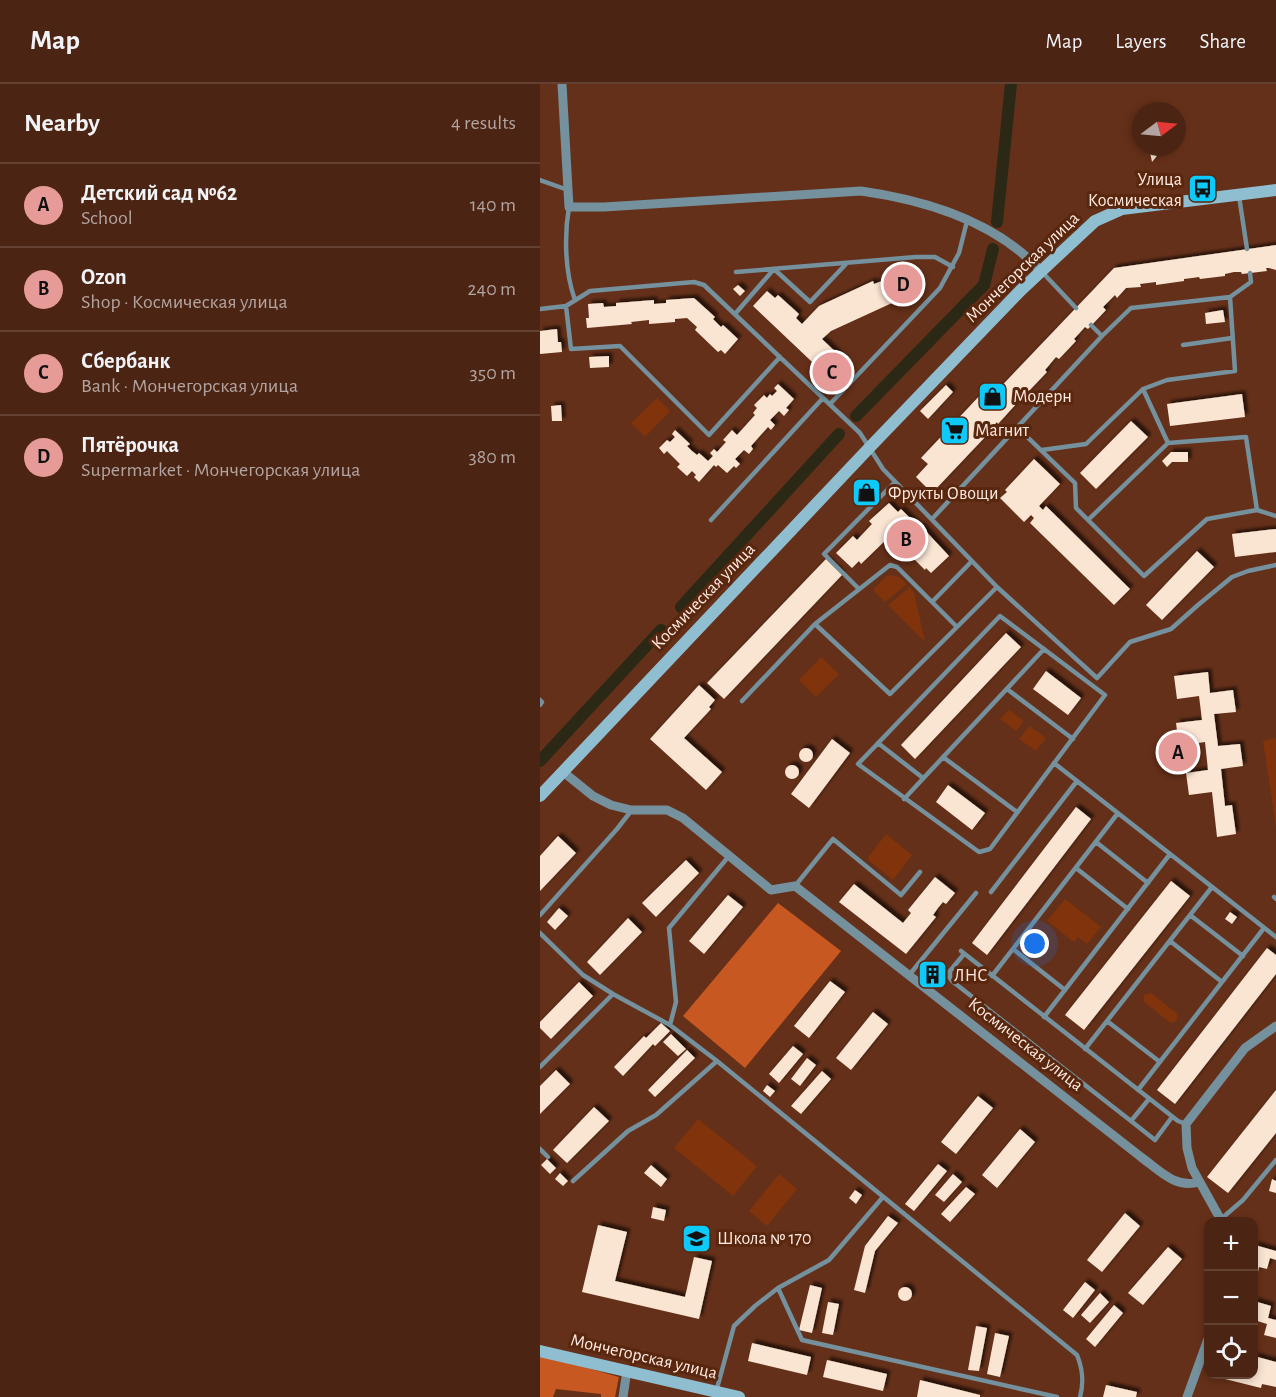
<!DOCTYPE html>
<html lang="en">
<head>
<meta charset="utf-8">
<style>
  body { margin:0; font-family:"Alegreya Sans",sans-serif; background:#532c1c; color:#f1f3f6 }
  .controls { position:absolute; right:18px; bottom:18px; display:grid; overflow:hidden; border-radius:12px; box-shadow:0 3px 9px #0003 }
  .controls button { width:54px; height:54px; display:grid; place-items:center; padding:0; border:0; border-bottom:2px solid #634133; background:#4c2413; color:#f1f3f6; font:30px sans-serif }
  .compass { position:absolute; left:592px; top:18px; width:54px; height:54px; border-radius:50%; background:#4c2413; box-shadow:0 3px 9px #0003; rotate:74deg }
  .you { position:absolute; left:495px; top:860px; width:21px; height:21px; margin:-15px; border:4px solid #fff; border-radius:50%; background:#1a73e8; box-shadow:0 0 0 9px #1a73e833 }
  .badge { display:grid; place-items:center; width:39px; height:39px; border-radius:50%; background:#e69b98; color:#111; font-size:20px; font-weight:700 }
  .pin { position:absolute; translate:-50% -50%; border:3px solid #fff; box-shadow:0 2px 6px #0006 }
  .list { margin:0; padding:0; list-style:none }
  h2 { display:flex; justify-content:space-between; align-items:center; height:78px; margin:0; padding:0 24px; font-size:26px }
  h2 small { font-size:20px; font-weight:400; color:#b2a4a0 }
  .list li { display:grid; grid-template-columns:39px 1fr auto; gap:18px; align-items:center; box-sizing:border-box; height:84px; padding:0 24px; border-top:2px solid #634133 }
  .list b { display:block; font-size:22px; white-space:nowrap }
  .list p { margin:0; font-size:20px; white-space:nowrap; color:#b2a4a0 }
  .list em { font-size:20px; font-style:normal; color:#b2a4a0 }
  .icon { flex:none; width:33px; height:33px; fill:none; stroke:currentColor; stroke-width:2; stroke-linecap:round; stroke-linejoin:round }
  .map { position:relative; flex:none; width:736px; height:1313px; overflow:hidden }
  header { display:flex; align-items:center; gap:36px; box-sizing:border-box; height:84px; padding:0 30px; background:#4c2413; border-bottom:2px solid #634133 }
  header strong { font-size:28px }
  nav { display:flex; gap:33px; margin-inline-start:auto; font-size:21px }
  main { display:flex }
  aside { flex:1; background:#4c2413 }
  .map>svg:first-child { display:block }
  .green { fill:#81330b }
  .forest { fill:#c85821 }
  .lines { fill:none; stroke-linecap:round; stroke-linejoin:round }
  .canal { stroke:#2b2916; stroke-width:12 }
  .building { fill:#fae5d3; filter:url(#shadow) }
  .lane { stroke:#74919d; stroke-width:4.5 }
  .street { stroke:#74919d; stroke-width:9 }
  .secondary { stroke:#8ebed0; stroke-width:12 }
  .labels { text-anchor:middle; stroke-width:6; stroke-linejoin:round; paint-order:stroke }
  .poi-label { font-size:18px; fill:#ffeae2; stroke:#59260e; text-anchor:start }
  .street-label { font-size:18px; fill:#ffeae2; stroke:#59260e }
</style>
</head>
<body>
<header>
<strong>Map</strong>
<nav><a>Map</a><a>Layers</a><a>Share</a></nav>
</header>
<main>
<aside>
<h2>Nearby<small>4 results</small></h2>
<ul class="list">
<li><span class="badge">A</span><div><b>Детский сад №62</b><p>School</p></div><em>140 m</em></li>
<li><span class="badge">B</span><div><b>Ozon</b><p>Shop · Космическая улица</p></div><em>240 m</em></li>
<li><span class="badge">C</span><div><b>Сбербанк</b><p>Bank · Мончегорская улица</p></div><em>350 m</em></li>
<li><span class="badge">D</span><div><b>Пятёрочка</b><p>Supermarket · Мончегорская улица</p></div><em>380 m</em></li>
</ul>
</aside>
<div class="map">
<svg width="736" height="1313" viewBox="0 0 736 1313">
  <defs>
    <filter id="shadow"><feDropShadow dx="3.5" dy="-3.5" stdDeviation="1.5" flood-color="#0009"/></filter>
  </defs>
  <rect width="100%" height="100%" fill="#653019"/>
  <path class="green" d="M117 314 130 327 105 353 91 339Z
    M351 491 359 493 367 500 345 518 333 506 346 492Z
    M370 503 374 508 385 558 348 521Z
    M281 573 299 590 276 613 259 596Z
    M469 626 484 637 476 647 460 635Z
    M489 642 506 654 496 667 479 655Z
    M736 654V743L723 657Z
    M346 750 372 771 353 796 327 775Z
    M525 815 561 843 547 860 538 853 534 858 507 837Z
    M611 909 635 928 637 930V936L632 939 628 937 604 918V911Z
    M158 1035 217 1082 193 1112 134 1064Z
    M239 1090 257 1105 227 1142 209 1127Z"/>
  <path class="forest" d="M238 819 301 867 205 984 143 932Z
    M0 1273 13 1274 79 1293 75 1313H61V1310L16 1305 13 1313H0Z"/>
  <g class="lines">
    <path class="canal" d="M457 138 471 0
      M316 332 444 201 453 165
      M141 523 299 350
      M0 677 121 546"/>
  </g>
  <path class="building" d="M609 63H621L620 68 612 78Z
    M736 161V186L729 184H726L727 187 702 190 701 188H694L685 190V192L660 195 659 193 652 194 644 195V197L616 201V198L600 200 601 203 586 204 577 214 575 211 563 223 566 226 548 245 545 243 534 255 536 257 519 275 516 273 505 286 507 288 488 308 486 306 475 317 477 319 458 340 457 338 446 350 447 351 392 409 376 393 388 380 381 374 445 306 452 312 574 184Z
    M377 191 379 195 352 219 291 247 282 255 305 277 289 294 213 222 227 207 235 214 238 211 259 230 256 234 262 240 279 222 333 197 334 200 342 197Z
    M198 201 205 207 200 212 193 205Z
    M154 214 175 233 173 235 181 243 183 241 198 255 185 270 181 266 178 268 155 246 157 243 147 234 135 235V238L109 240V236L91 238 92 240 47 244 46 234H49L48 220 63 219 64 223 76 222V219L114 216V220L126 219V216Z
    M683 226 685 238 666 240 665 229Z
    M17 245 18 258H21L22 268 0 270V247Z
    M69 272V283L50 284 49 273Z
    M238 300 254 315 246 324 249 326 244 332 239 327 230 336 235 341 231 346 228 343 211 362 213 365 209 370 204 366 195 375 200 380 196 384 194 382 187 389 178 381 176 383 174 381 159 398 154 393 156 391 152 387 147 392 137 383 140 380 127 367 124 370 119 364 127 356 130 358 135 353 132 350 135 346 150 360 147 362 152 367 157 371 159 369 168 377 173 372 170 369 174 365 177 368 186 358 183 356 192 346 197 351 215 331 213 329 217 324 214 321 224 311 227 314 230 310 232 312 237 307 234 304Z
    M406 301 413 308 388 335 380 327Z
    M702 310 705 333 630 342 627 320Z
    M21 321 22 337H12L11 322Z
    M591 337 608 353 556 405 540 389Z
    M631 368H648V378H632L627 383 622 377Z
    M494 375 520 400 499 422 503 426 506 422 590 505 574 521 490 439 494 434 491 431 484 438 460 414 467 408 465 406Z
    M328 403 333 408 325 416 320 411Z
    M349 419 358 428 361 425 379 443 381 442 409 472 391 489 386 484 385 486 356 457 359 455 353 449 321 480 319 477 312 484 296 469 313 452 317 456 332 440 329 437Z
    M736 445V468L695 473 692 450Z
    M657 467 674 483 622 536 606 521Z
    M286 475 302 491 184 615 167 599Z
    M466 549 481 563 375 675 361 661Z
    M506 587 541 614 528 631 493 605Z
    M668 588 670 609 693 606 696 628 674 630 678 662 700 660 703 682 681 685 685 722 692 721 696 750 677 753 672 708 649 711 646 689 668 686 665 658 639 662 636 639 662 636 659 612 637 615 634 592Z
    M159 601 175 616 169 623 171 625 144 654 182 688 166 706 110 655Z
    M292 655 310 669 269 724 251 710Z
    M259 671a7 7 0 1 1 14 0a7 7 0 1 1-14 0Z
    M245 688a7 7 0 1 1 14 0a7 7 0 1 1-14 0Z
    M408 701 445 729 432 746 396 718Z
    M536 723 551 735 447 871 432 859Z
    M18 752 36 769 0 807V772Z
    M146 776 159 789 116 833 102 819Z
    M395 793 415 809 406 820 403 818 398 824 393 831 396 833 366 870 299 818 314 800 363 839 371 829 368 826Z
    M631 797 650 812 544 946 525 931Z
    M188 811 203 823 164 870 149 857Z
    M19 824 28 832 15 846 7 838Z
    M690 828 697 833 692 840 685 835Z
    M88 834 102 848 60 891 47 878Z
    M727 864 736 871V890L635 1020 617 1006Z
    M290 897 305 908 269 954 254 942Z
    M39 898 53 912 11 955 0 944V938Z
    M333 928 348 940 311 986 296 974Z
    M121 939 130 947 115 962 113 960 83 992 74 983 104 952 106 954Z
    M131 950 146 965 138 972 123 958Z
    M253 962 263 970 239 999 229 990Z
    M147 966 155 974 115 1013 108 1006Z
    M267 974 276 981 260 1002 251 995Z
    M16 986 30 1000 0 1030V1002Z
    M282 987 291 995 261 1030 251 1022Z
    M227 1001 235 1007 230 1013 223 1007Z
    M736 1006V1049L688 1109 667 1093Z
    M438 1012 453 1024 416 1070 401 1058Z
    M54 1023 69 1037 27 1079 13 1066Z
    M480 1045 495 1058 457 1104 442 1091Z
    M7 1075 16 1084 10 1090 1 1081Z
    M398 1080 407 1087 374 1127 365 1120Z
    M111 1081 127 1095 121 1103 104 1089Z
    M20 1089 28 1097 23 1102 15 1095Z
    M413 1090 422 1098 404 1118 395 1111Z
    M732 1095 736 1097V1109L729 1107Z
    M426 1103 435 1110 410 1138 401 1130Z
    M315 1106 322 1111 316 1120 309 1114Z
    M113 1123 126 1126 124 1137 111 1134Z
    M585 1129 600 1142 562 1188 547 1176Z
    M348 1132 358 1139 335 1167 325 1209 314 1206 325 1162Z
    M58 1141 87 1148 75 1197 145 1213 154 1173 172 1177 159 1235 42 1208Z
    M715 1161 736 1167V1176L730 1174 727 1185 719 1183 718 1188 714 1187Z
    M628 1163 642 1175 603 1221 588 1209Z
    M545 1198 555 1206 533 1234 523 1226Z
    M270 1201 282 1204 272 1249 259 1246Z
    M358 1210a7 7 0 1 1 14 0a7 7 0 1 1-14 0Z
    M560 1209 569 1218 550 1239 541 1231Z
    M714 1217 731 1222 728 1234 736 1236V1254L724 1251 727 1240 714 1236Z
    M288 1218 299 1220 293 1251 282 1249Z
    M574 1221 583 1229 555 1263 546 1255Z
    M436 1242 447 1244 439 1287 428 1286Z
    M455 1249 469 1252 460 1293 447 1290Z
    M212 1259 271 1273 267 1291 208 1277Z
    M714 1272 736 1278V1303L722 1300 721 1304 685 1295 686 1290H714Z
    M287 1276 347 1290 343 1307 283 1293Z
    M380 1296 440 1311V1313H377Z
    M566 1301 597 1308 596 1313H563Z"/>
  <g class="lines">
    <path class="lane" d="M0 96 28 106
      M699 112 707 165
      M29 123C24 152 25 189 35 216
      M196 188 376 173H395L413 183
      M503 189 536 224
      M26 222 31 265 80 262 169 351 240 273
      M0 225 26 222 50 207 154 198 164 201 320 349 343 385 457 503 557 594 590 558 631 545 658 521 692 493 708 487 736 481
      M195 230 234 185 270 218 306 180
      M551 241 562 252
      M643 261 692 254
      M290 320 400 204 419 169 427 137
      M477 343 535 399 536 424 604 492 667 435 717 426 706 353 628 359 603 305
      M502 366 546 360 603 305 627 296 695 287 690 213
      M717 426 736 432
      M392 435 562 252 591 224 690 213 711 198 710 189
      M171 436 283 314
      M548 436 628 359
      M319 505 284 470 355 398
      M392 518 432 477
      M460 532 565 611 450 765 439 768 318 680Z
      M275 540 350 610 457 503
      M467 605 533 655
      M0 616 2 618 0 621
      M202 617 275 540 350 481 357 483 417 543
      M338 659 383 694
      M403 673 477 728
      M514 679 736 853
      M364 715 504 565
      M556 758 608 799
      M536 784 588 825
      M255 802 293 755 361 811 380 788
      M451 808 537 697
      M734 813 736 815
      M0 831 77 745 91 727
      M650 831 703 872
      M0 849 43 891 73 910 130 941 177 977 537 1271C543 1286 544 1298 540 1313
      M630 857 682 898
      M473 865 525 906
      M421 867 638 1037 646 1040
      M424 870 410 887V894L412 897 591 1037 615 1056 632 1033
      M370 890 436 809
      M452 892 578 729
      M504 933 630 770
      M567 937 620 978
      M130 941 136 918 129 844 189 772
      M545 965 672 803
      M0 983 73 910
      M598 1006 724 844
      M591 1037 609 1015
      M0 1065 8 1073
      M33 1097 88 1047 116 1031 177 977
      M681 1135 703 1116 736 1076
      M238 1204 262 1256 517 1313
      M176 1308 194 1242 215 1222 238 1204 289 1176 343 1113"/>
    <path class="street" d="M22 0 29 123H64L321 107C385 116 456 138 501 187
      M22 687 53 712 71 721 91 726H127L143 734 231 806 255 802 601 1073C619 1086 635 1105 659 1098
      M682 1138 652 1084 647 1064 646 1040 705 964 736 942
      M83 1313 87 1286
      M647 1313 668 1255"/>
    <path class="secondary" d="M0 712 330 363 481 206 555 137 582 125 736 106
      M0 1267 199 1313"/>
  </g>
  <defs>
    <symbol id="bus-square" viewBox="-11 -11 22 22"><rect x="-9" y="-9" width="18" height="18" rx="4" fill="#0ecafa" stroke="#59260e"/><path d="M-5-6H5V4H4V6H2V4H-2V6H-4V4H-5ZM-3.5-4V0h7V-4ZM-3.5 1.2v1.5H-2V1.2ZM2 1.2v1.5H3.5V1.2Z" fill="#111"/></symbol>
    <symbol id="shop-square" viewBox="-11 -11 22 22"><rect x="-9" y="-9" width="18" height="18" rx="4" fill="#0ecafa" stroke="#59260e"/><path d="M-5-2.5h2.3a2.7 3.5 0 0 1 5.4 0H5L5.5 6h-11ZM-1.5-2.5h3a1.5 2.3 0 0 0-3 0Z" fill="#111"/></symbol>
    <symbol id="supermarket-square" viewBox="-11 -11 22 22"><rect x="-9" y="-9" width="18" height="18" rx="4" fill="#0ecafa" stroke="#59260e"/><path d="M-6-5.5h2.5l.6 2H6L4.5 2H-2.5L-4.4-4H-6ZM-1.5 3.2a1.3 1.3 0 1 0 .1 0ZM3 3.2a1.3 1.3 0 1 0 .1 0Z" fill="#111"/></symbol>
    <symbol id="building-square" viewBox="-11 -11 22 22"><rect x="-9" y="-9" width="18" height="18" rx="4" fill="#0ecafa" stroke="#59260e"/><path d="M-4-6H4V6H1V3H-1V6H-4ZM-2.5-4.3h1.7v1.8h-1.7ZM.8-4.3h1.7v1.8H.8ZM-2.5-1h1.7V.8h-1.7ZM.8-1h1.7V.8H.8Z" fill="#111"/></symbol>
    <symbol id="school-square" viewBox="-11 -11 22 22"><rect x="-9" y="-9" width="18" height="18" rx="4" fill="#0ecafa" stroke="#59260e"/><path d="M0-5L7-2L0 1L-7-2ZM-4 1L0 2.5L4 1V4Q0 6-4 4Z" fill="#111"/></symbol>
  </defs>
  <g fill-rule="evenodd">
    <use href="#bus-square" x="646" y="88" width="33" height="33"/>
    <use href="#shop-square" x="436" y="296" width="33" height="33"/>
    <use href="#supermarket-square" x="398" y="330" width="33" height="33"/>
    <use href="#shop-square" x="310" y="392" width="33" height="33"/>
    <use href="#building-square" x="376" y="874" width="33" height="33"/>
    <use href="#school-square" x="140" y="1138" width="33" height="33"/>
  </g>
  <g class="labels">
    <g class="poi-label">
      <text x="642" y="101" text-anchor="end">Улица<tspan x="642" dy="21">Космическая</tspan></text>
      <text x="473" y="318">Модерн</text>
      <text x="435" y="352">Магнит</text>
      <text x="348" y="415">Фрукты Овощи</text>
      <text x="414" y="897">ЛНС</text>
      <text x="177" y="1160">Школа № 170</text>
    </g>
    <g class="street-label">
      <text transform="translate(482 183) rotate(-44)" y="6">Мончегорская улица</text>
      <text transform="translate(163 512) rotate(-46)" y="6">Космическая улица</text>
      <text transform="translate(486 960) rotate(38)" y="6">Космическая улица</text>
      <text transform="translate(104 1272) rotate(13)" y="6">Мончегорская улица</text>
    </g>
  </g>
</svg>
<div class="controls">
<button>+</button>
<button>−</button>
<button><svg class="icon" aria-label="locate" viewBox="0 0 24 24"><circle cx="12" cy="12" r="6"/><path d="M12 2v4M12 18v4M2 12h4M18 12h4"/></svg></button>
</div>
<svg class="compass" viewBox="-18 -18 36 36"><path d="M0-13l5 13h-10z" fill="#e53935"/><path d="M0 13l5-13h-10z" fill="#b2a4a0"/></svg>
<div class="you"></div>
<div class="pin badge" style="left:638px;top:668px">A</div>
<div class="pin badge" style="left:366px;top:455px">B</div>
<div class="pin badge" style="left:292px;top:288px">C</div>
<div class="pin badge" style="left:363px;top:200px">D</div>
</div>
</main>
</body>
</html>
